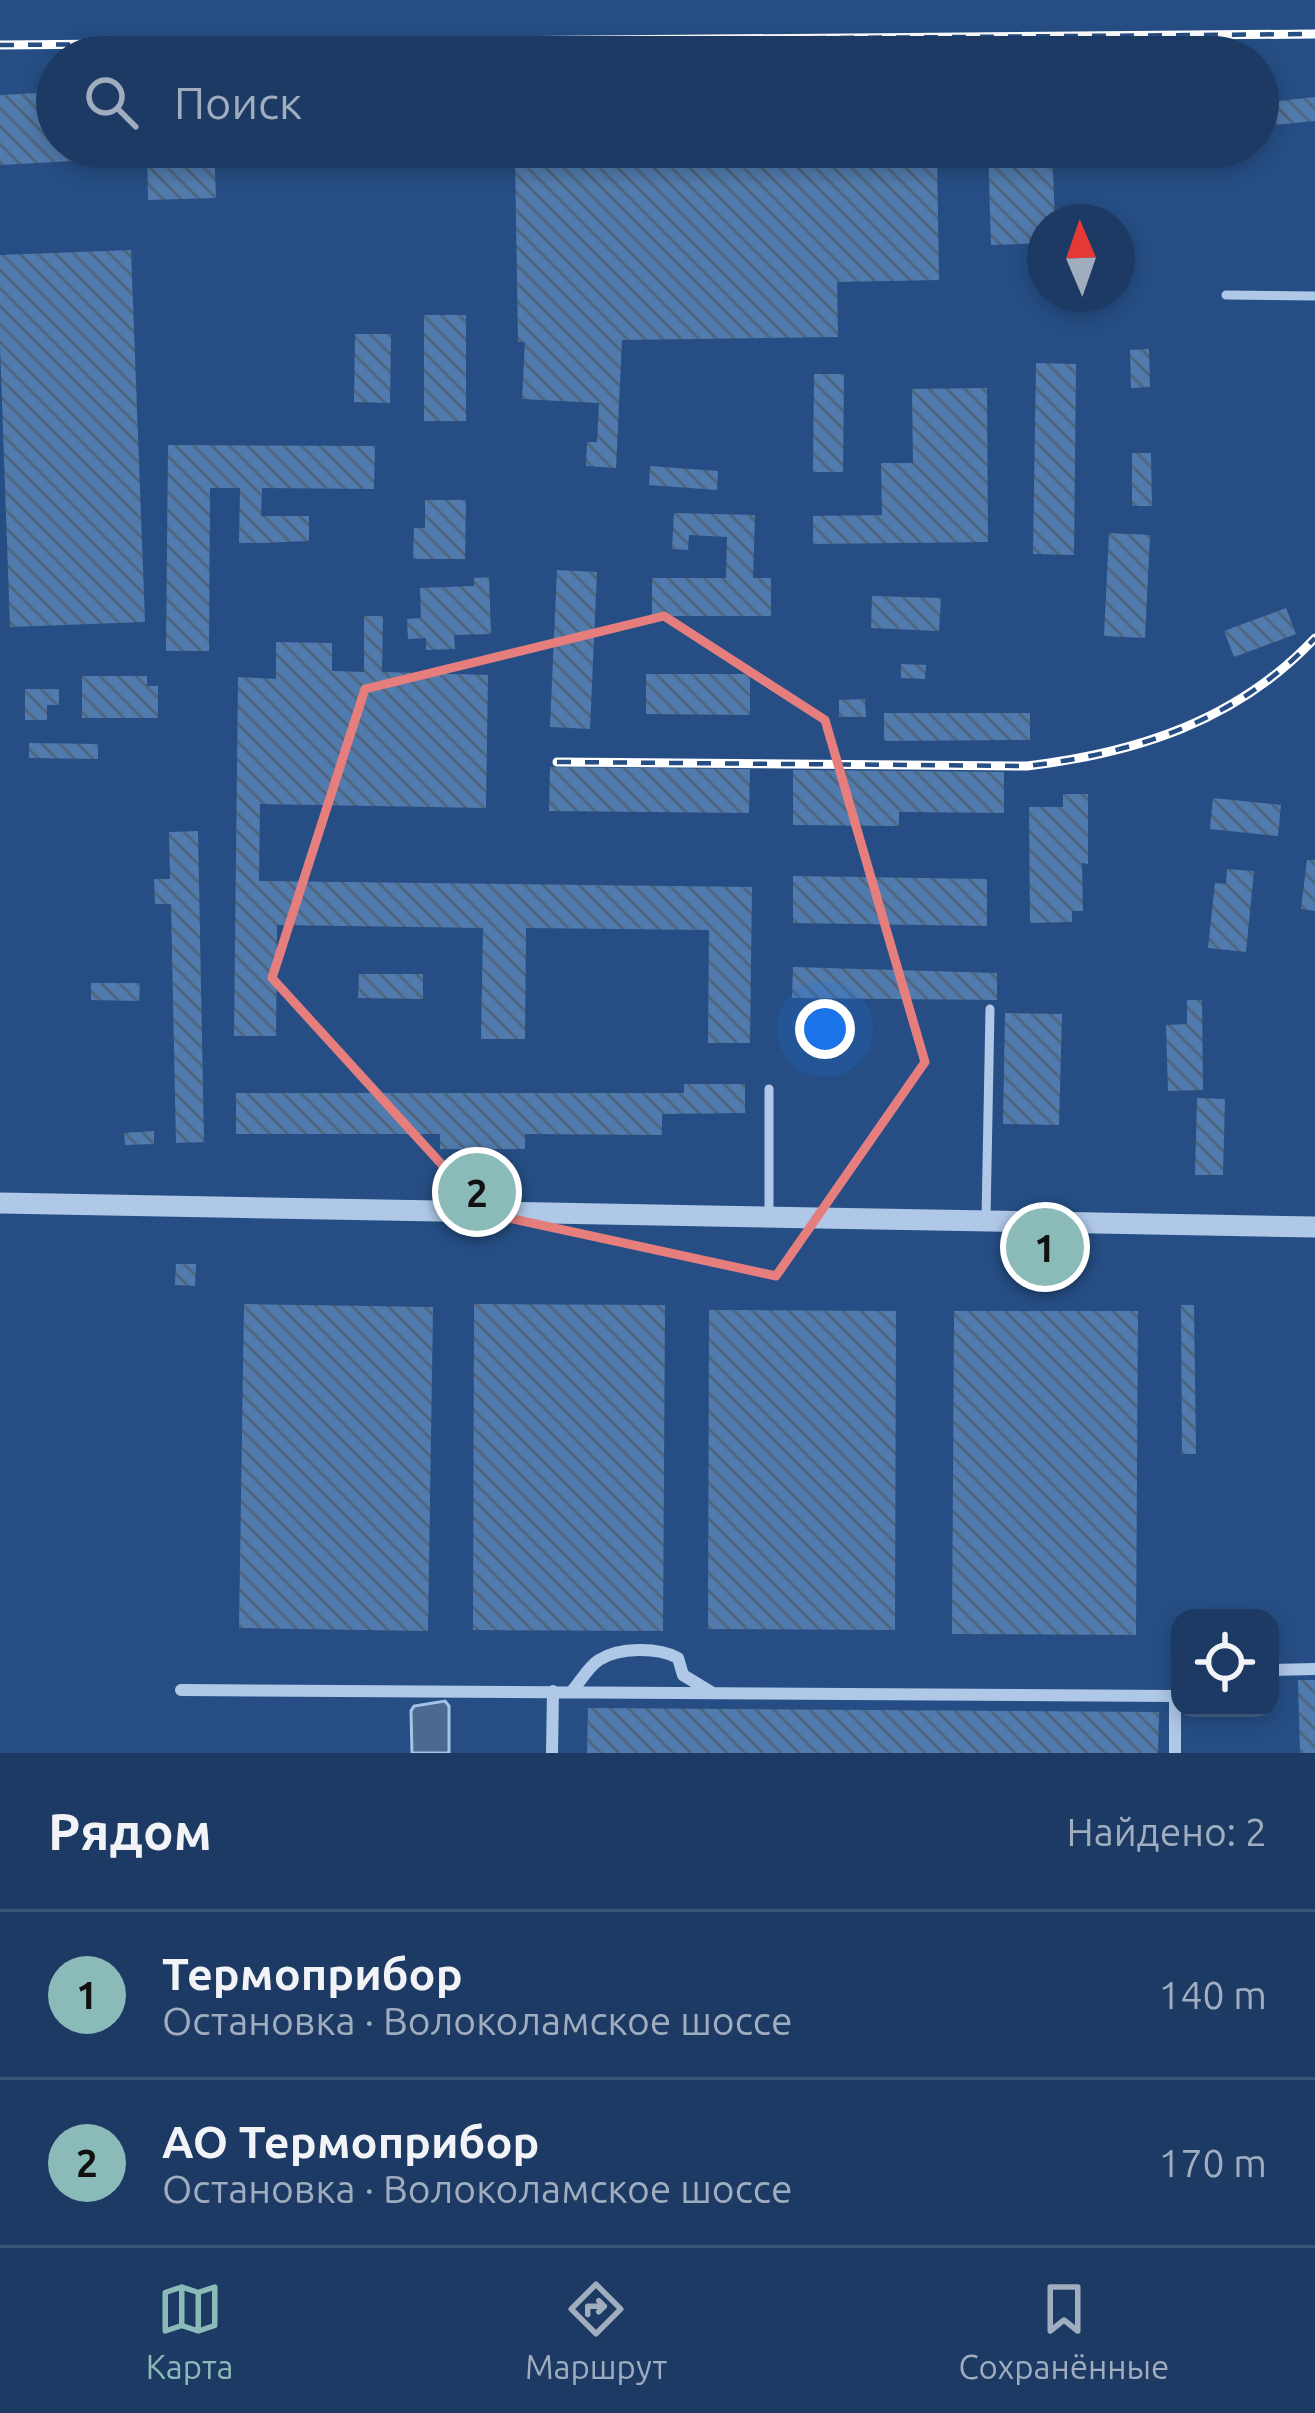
<!DOCTYPE html>
<html lang="ru">
<head>
<meta charset="utf-8">
<style>
  body { margin:0; font-family:Ubuntu,sans-serif; background:#29456c; color:#f1f3f6 }
  .controls { position:absolute; right:36px; bottom:36px; display:grid; overflow:hidden; border-radius:24px; box-shadow:0 6px 18px #0003 }
  .controls button { width:108px; height:108px; display:grid; place-items:center; padding:0; border:0; border-bottom:3px solid #3a5478; background:#1c3a63; color:#f1f3f6; font:60px sans-serif }
  .compass { position:absolute; left:1027px; top:204px; width:108px; height:108px; border-radius:50%; background:#1c3a63; box-shadow:0 6px 18px #0003; rotate:358deg }
  .you { position:absolute; left:825px; top:1029px; width:42px; height:42px; margin:-30px; border:9px solid #fff; border-radius:50%; background:#1a73e8; box-shadow:0 0 0 18px #1a73e833 }
  .badge { display:grid; place-items:center; width:78px; height:78px; border-radius:50%; background:#8bbbb9; color:#111; font-size:39px; font-weight:700 }
  .pin { position:absolute; translate:-50% -50%; border:6px solid #fff; box-shadow:0 3px 12px #0006 }
  .list { margin:0; padding:0; list-style:none }
  h2 { display:flex; justify-content:space-between; align-items:center; height:156px; margin:0; padding:0 48px; font-size:51px }
  h2 small { font-size:39px; font-weight:400; color:#a0adbe }
  .list li { display:grid; grid-template-columns:78px 1fr auto; gap:36px; align-items:center; box-sizing:border-box; height:168px; padding:0 48px; border-top:3px solid #3a5478 }
  .list b { display:block; font-size:45px; white-space:nowrap }
  .list p { margin:0; font-size:39px; white-space:nowrap; color:#a0adbe }
  .list em { font-size:39px; font-style:normal; color:#a0adbe }
  .icon { flex:none; width:66px; height:66px; fill:none; stroke:currentColor; stroke-width:2; stroke-linecap:round; stroke-linejoin:round }
  .map { position:relative; flex:none; width:1315px; height:1753px; overflow:hidden }
  .search { position:absolute; background:#1c3a63; box-shadow:0 6px 18px #0003; left:36px; right:36px; top:36px; height:132px; display:flex; align-items:center; gap:30px; box-sizing:border-box; padding:0 42px; border-radius:66px; color:#a0adbe; font-size:45px }
  .sheet { height:492px; background:#1c3a63 }
  nav { display:flex; justify-content:space-around; align-items:center; box-sizing:border-box; height:168px; border-top:3px solid #3a5478; background:#1c3a63; font-size:33px; color:#a0adbe }
  nav a { display:grid; justify-items:center; gap:6px }
  nav .on { color:#8bbbb9 }
  .map>svg:first-child { display:block }
  .water { fill:#4c698f; stroke:#a3c3e8; stroke-width:3 }
  .building { fill:url(#building-back-hatch) }
  .lines { fill:none; stroke-linecap:round; stroke-linejoin:round }
  .service { stroke:#afc8e7; stroke-width:9 }
  .minor { stroke:#afc8e7; stroke-width:12 }
  .tertiary { stroke:#afc8e7; stroke-width:21 }
  .rail-casing { stroke:#fff; stroke-width:9 }
  .rail { stroke:#264e84; stroke-width:4.5; stroke-dasharray:14; stroke-linecap:butt }
  .marked { fill:none; stroke:#e67e7e; stroke-width:9; stroke-linejoin:round }
</style>
</head>
<body>
<div class="map">
<svg width="1315" height="1753" viewBox="0 0 1315 1753">
  <defs>
    <pattern id="building-back-hatch" width="6" height="6" patternUnits="userSpaceOnUse" patternTransform="scale(3)"><rect width="6" height="6" fill="#527bad"/><path d="M-1 5l2 2M0 0l6 6M5-1l2 2" fill="none" stroke="#4f6681"/></pattern>
  </defs>
  <rect width="100%" height="100%" fill="#264e84"/>
  <path class="water" d="M445 1701 449 1706V1753H412L411 1711 414 1706Z"/>
  <path class="building" d="M57 92V147H91L92 160 0 165V95Z
    M1315 97V121L1273 125 1270 102Z
    M147 147H214L216 198 148 200Z
    M988 147H1052L1055 222H1045V243L991 245Z
    M937 153 939 280 837 282 838 337 622 340 616 468 586 466 587 442H597L599 403 522 399 525 342H518L515 160Z
    M131 250 145 622 10 627 0 345V255Z
    M424 315H466V421H424Z
    M355 334H391L390 403 354 402Z
    M1149 349 1150 387 1131 388 1130 350Z
    M1036 363 1076 364 1074 555 1033 554Z
    M814 374H844L843 472H813Z
    M987 388 988 542 813 544V516L882 515 881 463H913L912 389Z
    M168 445 375 446 374 489 262 488 261 516H309V541L260 543H239L240 488H210L209 651H166Z
    M1132 453H1151L1152 506H1132Z
    M650 466 718 471 717 490 649 485Z
    M425 500H466L465 559H413L414 528H425Z
    M674 513 755 515 753 578H771V616H652V578H726L727 537 689 535 688 550 672 549Z
    M1109 533 1150 535 1145 638 1104 636Z
    M557 570 597 572 590 729 550 727Z
    M489 577 491 634 454 635 455 649 426 650V638L408 639 407 619 421 618 420 588 474 586V578Z
    M872 596 941 598 939 631 871 628Z
    M1286 608 1296 634 1234 657 1224 631Z
    M364 616H383L382 672 488 675 486 808 260 804 259 881 752 887 750 1043H708L709 930 526 928 525 1039H481L483 928 277 925 276 1036H234L238 677 276 679V642L332 643V671L364 672Z
    M901 664 926 665 925 679 901 678Z
    M646 674H750V715L646 714Z
    M82 676H147V686H158V718H82Z
    M25 689H59V705H47V720H25Z
    M865 699 866 717H839V700Z
    M884 713H1030V740L884 741Z
    M29 743 98 744V759L29 758Z
    M550 767 750 769 749 813 549 811Z
    M793 770 1004 772V813L899 812V826L793 825Z
    M1063 794H1088V864L1082 863 1083 911H1072V922L1030 923 1029 807H1063Z
    M1213 798 1281 805 1278 836 1210 829Z
    M198 831 204 1142 176 1143 171 904H155L154 879H170L169 832Z
    M1307 860H1315V911L1301 909Z
    M1227 869 1254 871 1246 952 1208 948 1215 883 1226 884Z
    M793 876 987 879V926L793 923Z
    M793 967 997 973V1000L792 998Z
    M359 974H423V999L358 998Z
    M91 983H140L139 1001 91 1000Z
    M1187 1000H1202L1203 1090 1168 1091 1166 1025 1187 1024Z
    M1005 1013 1062 1014 1059 1125 1003 1124Z
    M684 1084H745V1113L662 1114V1135L525 1134V1149H440V1134H236V1093H684Z
    M1197 1098 1225 1099 1223 1175H1195Z
    M154 1131V1144L125 1145 124 1133Z
    M176 1264H196L195 1286 175 1285Z
    M244 1304 433 1307 428 1631 239 1628Z
    M474 1304 665 1305 663 1631 473 1630Z
    M1181 1305H1194L1196 1454H1182Z
    M709 1310 896 1311 895 1630 708 1629Z
    M954 1311H1138L1136 1635 952 1634Z
    M1298 1680H1315V1753H1300Z
    M588 1708 1159 1712 1158 1753H587Z"/>
  <g class="lines">
    <path class="service" d="M1226 295 1315 296
      M769 1216V1089
      M986 1219 990 1009"/>
    <path class="minor" d="M1270 1670 1315 1669
      M181 1690 1175 1696
      M572 1691C580 1682 589 1666 599 1660 619 1647 658 1647 678 1658L683 1675 711 1692
      M552 1753 553 1691
      M1175 1753V1696L1179 1694"/>
    <path class="tertiary" d="M0 1203 1315 1227"/>
    <defs>
      <path id="rail" d="M0 45 1315 34
        M557 762 1027 766C1136 753 1237 721 1315 638"/>
    </defs>
    <use href="#rail" class="rail-casing"/>
    <use href="#rail" class="rail"/>
  </g>
  <path class="marked" d="M664 616 825 720 925 1062 776 1276 486 1213 272 978 365 689Z"/>
</svg>
<div class="controls">
<button><svg class="icon" aria-label="locate" viewBox="0 0 24 24"><circle cx="12" cy="12" r="6"/><path d="M12 2v4M12 18v4M2 12h4M18 12h4"/></svg></button>
</div>
<svg class="compass" viewBox="-18 -18 36 36"><path d="M0-13l5 13h-10z" fill="#e53935"/><path d="M0 13l5-13h-10z" fill="#a0adbe"/></svg>
<div class="you"></div>
<div class="pin badge" style="left:1045px;top:1247px">1</div>
<div class="pin badge" style="left:477px;top:1192px">2</div>
<div class="search"><svg class="icon" aria-label="search" viewBox="0 0 24 24"><circle cx="10" cy="10" r="6"/><path d="M15 15l6 6"/></svg>Поиск</div>
</div>
<section class="sheet">
<h2>Рядом<small>Найдено: 2</small></h2>
<ul class="list">
<li><span class="badge">1</span><div><b>Термоприбор</b><p>Остановка · Волоколамское шоссе</p></div><em>140 m</em></li>
<li><span class="badge">2</span><div><b>АО Термоприбор</b><p>Остановка · Волоколамское шоссе</p></div><em>170 m</em></li>
</ul>
</section>
<nav>
<a class="on"><svg class="icon" aria-label="map" viewBox="0 0 24 24"><path d="M3 6l6-2 6 2 6-2v14l-6 2-6-2-6 2zM9 4v14M15 6v14"/></svg>Карта</a>
<a><svg class="icon" aria-label="directions" viewBox="0 0 24 24"><path d="M12 3l9 9-9 9-9-9zM9 14v-3h6M13 9l2 2-2 2"/></svg>Маршрут</a>
<a><svg class="icon" aria-label="saved" viewBox="0 0 24 24"><path d="M7 4h10v16l-5-4-5 4z"/></svg>Сохранённые</a>
</nav>
</body>
</html>
